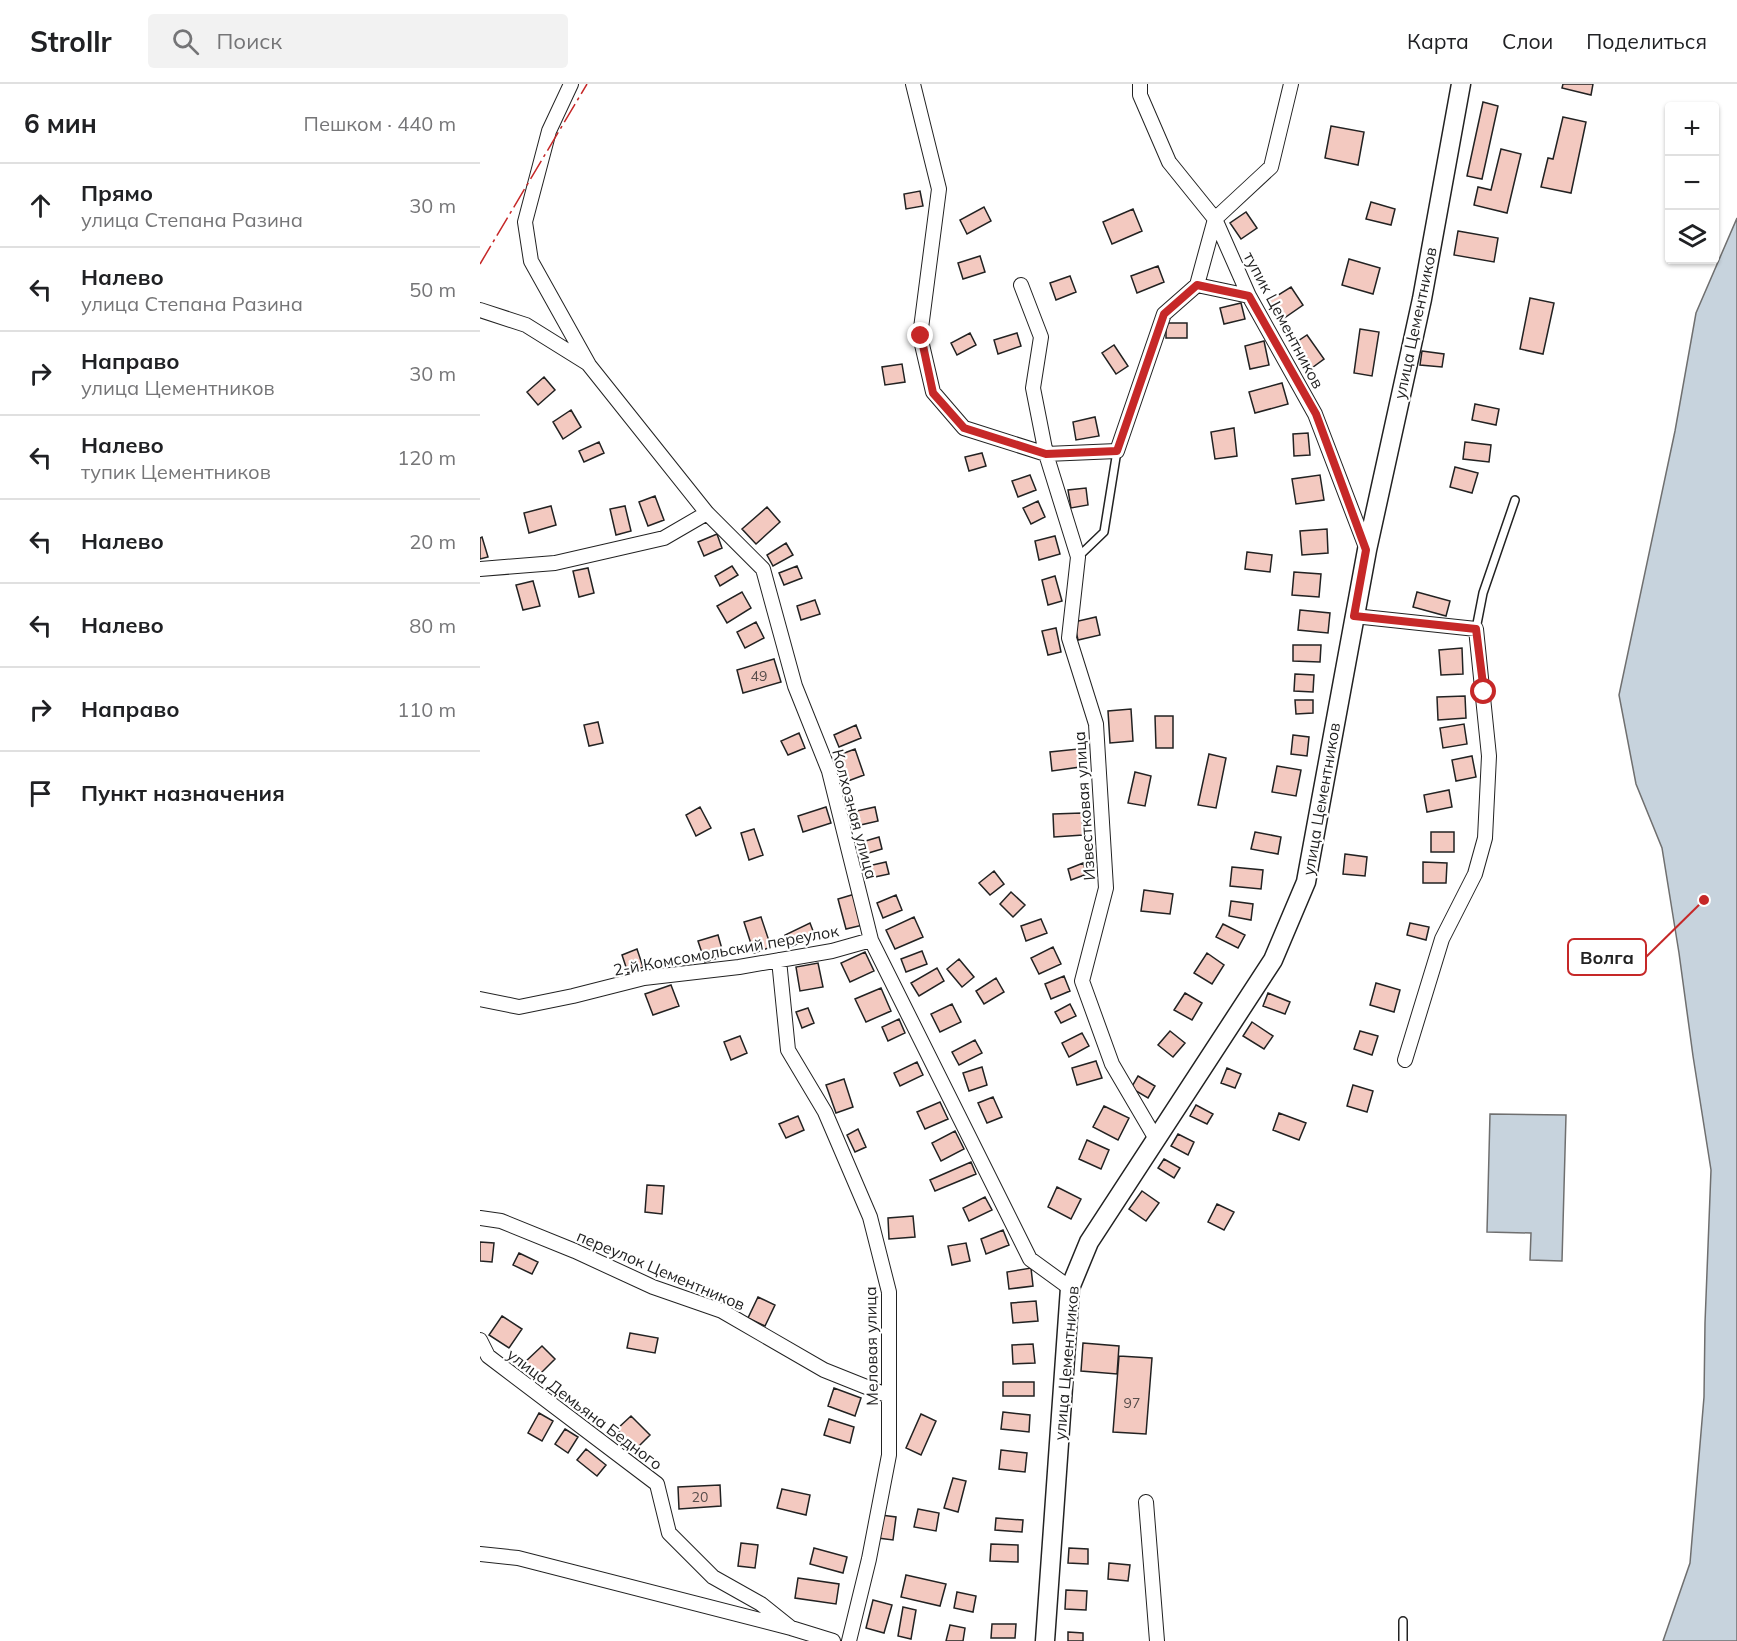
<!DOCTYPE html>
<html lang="ru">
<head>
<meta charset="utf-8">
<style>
  body { margin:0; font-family:Mulish,sans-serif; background:#f2f2f2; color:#202124 }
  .controls { position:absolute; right:18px; top:18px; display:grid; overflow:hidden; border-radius:6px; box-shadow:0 2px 4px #0004 }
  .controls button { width:54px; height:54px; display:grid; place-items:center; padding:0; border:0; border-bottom:2px solid #e0e0e0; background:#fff; color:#202124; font:30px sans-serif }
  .stop { position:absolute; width:18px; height:18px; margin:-14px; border:4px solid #c62828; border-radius:50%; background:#fff }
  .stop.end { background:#c62828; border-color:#fff; box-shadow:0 2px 6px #0008 }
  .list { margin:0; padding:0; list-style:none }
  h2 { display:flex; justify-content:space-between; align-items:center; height:78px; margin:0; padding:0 24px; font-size:26px }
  h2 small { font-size:20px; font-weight:400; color:#757577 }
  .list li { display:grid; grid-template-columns:39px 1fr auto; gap:18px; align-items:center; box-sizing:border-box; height:84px; padding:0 24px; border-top:2px solid #e0e0e0 }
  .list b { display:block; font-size:22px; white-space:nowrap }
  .list p { margin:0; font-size:20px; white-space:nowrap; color:#757577 }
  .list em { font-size:20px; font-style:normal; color:#757577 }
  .icon { flex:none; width:33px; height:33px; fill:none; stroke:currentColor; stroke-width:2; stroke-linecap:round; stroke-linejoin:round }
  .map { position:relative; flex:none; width:1257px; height:1557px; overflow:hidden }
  header { display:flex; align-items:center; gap:36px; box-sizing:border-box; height:84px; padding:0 30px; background:#fff; border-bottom:2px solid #e0e0e0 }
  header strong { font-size:28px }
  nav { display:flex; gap:33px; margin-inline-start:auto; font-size:21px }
  .search { width:420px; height:54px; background:#f2f2f2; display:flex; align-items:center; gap:15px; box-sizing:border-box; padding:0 21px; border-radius:6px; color:#757577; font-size:22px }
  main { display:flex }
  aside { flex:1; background:#fff }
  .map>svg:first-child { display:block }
  .water { fill:#c7d3dd; stroke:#6f6f6f; stroke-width:1.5 }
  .building { fill:#f3c9c0; stroke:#222; stroke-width:1.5 }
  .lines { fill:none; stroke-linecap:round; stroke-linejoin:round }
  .service-casing { stroke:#222; stroke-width:10 }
  .minor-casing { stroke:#222; stroke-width:16 }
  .tertiary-casing { stroke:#222; stroke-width:21 }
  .service { stroke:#fff; stroke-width:7 }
  .minor { stroke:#fff; stroke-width:14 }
  .tertiary { stroke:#fff; stroke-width:18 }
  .power { stroke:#c62828; stroke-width:1.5; stroke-dasharray:21 4.5 3 4.5; stroke-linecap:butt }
  .route { stroke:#c62828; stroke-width:8 }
  .labels { text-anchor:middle; stroke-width:4.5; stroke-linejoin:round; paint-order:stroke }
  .number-label { font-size:14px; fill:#564c4a }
  .street-label { font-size:16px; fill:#222; stroke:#fff }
  .leader { fill:none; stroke:#c62828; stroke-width:2 }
  .callout-dot { fill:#c62828; stroke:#fff; stroke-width:2 }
  .callout { fill:#fff; stroke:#c62828; stroke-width:2 }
  .callout-label { font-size:18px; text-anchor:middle; font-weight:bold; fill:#222 }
</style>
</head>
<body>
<header>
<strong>Strollr</strong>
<div class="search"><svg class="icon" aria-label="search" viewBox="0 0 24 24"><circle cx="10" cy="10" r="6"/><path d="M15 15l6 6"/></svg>Поиск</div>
<nav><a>Карта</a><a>Слои</a><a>Поделиться</a></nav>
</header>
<main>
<aside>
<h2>6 мин<small>Пешком · 440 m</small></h2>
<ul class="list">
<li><svg class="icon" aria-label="ahead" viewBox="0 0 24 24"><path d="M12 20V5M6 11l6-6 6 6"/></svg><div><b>Прямо</b><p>улица Степана Разина</p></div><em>30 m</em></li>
<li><svg class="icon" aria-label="left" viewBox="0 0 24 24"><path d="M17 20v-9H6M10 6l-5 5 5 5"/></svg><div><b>Налево</b><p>улица Степана Разина</p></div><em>50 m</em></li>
<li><svg class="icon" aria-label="right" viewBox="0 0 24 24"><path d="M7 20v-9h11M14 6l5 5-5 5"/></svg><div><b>Направо</b><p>улица Цементников</p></div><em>30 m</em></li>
<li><svg class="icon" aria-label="left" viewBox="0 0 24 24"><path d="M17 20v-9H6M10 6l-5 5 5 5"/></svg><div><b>Налево</b><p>тупик Цементников</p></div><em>120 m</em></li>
<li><svg class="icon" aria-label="left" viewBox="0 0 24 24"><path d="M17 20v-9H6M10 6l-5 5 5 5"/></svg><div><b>Налево</b></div><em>20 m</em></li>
<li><svg class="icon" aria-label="left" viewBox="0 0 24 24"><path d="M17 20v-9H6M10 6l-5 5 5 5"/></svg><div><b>Налево</b></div><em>80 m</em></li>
<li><svg class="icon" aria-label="right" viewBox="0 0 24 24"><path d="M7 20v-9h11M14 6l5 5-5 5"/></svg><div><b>Направо</b></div><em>110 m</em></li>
<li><svg class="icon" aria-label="arrive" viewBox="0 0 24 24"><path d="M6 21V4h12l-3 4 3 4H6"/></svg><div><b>Пункт назначения</b></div></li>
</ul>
</aside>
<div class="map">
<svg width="1257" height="1557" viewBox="0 0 1257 1557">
  <rect width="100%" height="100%" fill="#fff"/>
  <path class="water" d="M1257 134V1557H1183L1210 1479 1224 1313 1225 1239 1231 1086 1213 972 1199 869 1182 764 1156 700 1139 611 1195 347 1216 229Z
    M1010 1030 1086 1031 1082 1177 1050 1176 1051 1149 1007 1148Z"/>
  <path class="building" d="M1083 0H1113L1111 11 1082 4Z
    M1003 18 1018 22 1002 95 987 92Z
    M1083 33 1106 38 1091 109 1061 103 1068 74 1073 75Z
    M851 42 884 48 878 81 845 74Z
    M1021 65 1041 70 1027 129 994 121 998 103 1011 106Z
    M440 107 443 122 426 125 424 110Z
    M891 118 915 125 911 141 886 135Z
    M504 123 511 137 487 150 480 136Z
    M653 125 662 147 632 160 623 138Z
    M766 128 777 144 761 155 750 139Z
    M978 147 1018 154 1014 178 974 171Z
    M500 172 505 188 483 195 478 179Z
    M869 175 900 184 893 210 862 201Z
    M678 182 684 198 657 209 651 192Z
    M590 192 596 208 576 216 570 199Z
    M811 203 823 221 800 237 787 218Z
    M1050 214 1074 219 1063 270 1040 265Z
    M761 219 765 235 744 240 740 224Z
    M686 239H707V254H686Z
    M880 245 899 248 892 292 874 289Z
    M490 249 496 261 477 271 471 259Z
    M537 249 541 262 518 270 514 256Z
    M827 251 844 275 829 286 812 261Z
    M784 257 789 281 770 285 765 262Z
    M634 261 648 282 636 290 622 269Z
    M942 267 964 270 962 283 940 281Z
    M422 280 425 298 405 301 402 283Z
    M64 293 75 306 58 321 47 308Z
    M802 299 808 320 775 329 769 308Z
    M995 320 1019 325 1016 341 992 336Z
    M91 326 101 343 83 355 73 338Z
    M615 333 619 352 596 356 593 338Z
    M754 344 757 372 735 375 731 348Z
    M828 349 830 371 814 372 813 350Z
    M119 358 124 369 104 378 99 367Z
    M985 358 1011 361 1009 378 983 375Z
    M502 369 506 382 489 387 485 373Z
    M975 383 998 389 992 409 970 403Z
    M550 391 556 406 538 413 532 397Z
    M840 391 844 416 816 420 812 395Z
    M606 404 608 421 591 424 588 406Z
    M175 412 184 436 168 442 159 418Z
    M558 417 565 433 551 440 543 424Z
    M71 422 76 441 49 449 44 429Z
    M145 422 151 447 136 451 130 425Z
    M287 423 300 438 276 460 262 445Z
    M847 445 848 469 822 471 820 447Z
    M237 450 242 464 224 472 218 458Z
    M575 452 580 470 559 476 555 457Z
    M2 453 8 473 0 475V454Z
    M306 459 313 471 293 482 287 471Z
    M767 468 792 471 790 488 765 485Z
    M252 482 258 491 240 502 235 492Z
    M317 482 322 494 304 501 299 489Z
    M108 484 114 509 99 513 93 487Z
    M814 488 841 490 839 513 812 511Z
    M575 492 582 517 568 521 562 496Z
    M53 497 60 522 43 526 36 501Z
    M262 508 271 524 247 539 237 522Z
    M937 508 970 517 966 532 933 523Z
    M335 516 340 530 321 536 317 522Z
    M820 526 850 529 848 549 818 546Z
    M616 533 620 551 598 556 594 538Z
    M276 538 284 554 265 564 257 548Z
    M576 544 581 568 568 571 562 547Z
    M813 561H841L840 578 813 577Z
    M982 564 983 590 961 591 959 566Z
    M294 575 301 598 263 609 257 586Z
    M815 590 834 591 833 608 814 607Z
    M985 612 986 634 958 636 957 613Z
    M815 616H833V629L816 630Z
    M651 625 653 657 630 659 628 627Z
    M675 632H693V664H676Z
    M118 638 123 659 109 662 104 641Z
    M984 640 987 660 963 664 960 644Z
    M376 641 381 654 359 663 354 651Z
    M319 649 325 664 308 671 301 657Z
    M813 651 829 653 827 672 811 670Z
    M375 665 384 691 368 697 359 671Z
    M598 665 600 683 572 687 570 668Z
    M729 670 746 674 736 724 718 721Z
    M992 672 996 693 976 697 972 676Z
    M797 682 821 686 816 712 792 708Z
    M655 688 671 692 665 722 648 719Z
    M969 706 972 723 947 728 944 711Z
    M220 723 231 744 216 752 206 731Z
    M346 723 351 739 323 748 318 732Z
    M395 723 398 737 376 742 372 728Z
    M602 729 603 751 574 753 573 730Z
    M274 745 283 771 269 776 261 749Z
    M775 748 801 753 798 770 771 765Z
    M951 748H974V768H951Z
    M399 753 402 765 385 770 382 758Z
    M865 770 887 773 885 792 863 790Z
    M406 778 409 790 390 794 388 782Z
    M943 778 967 779 966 799H943Z
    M603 779 607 790 591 796 588 785Z
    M752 783 783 786 781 805 750 802Z
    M514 787 524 800 510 811 499 799Z
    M664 806 693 810 690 830 661 827Z
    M531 808 545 821 533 833 520 820Z
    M375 810 383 841 366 845 358 815Z
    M416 811 422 826 403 834 397 819Z
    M751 817 773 820 771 836 749 832Z
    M281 833 291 863 274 869 264 838Z
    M434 833 443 853 415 865 406 846Z
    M561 835 567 849 546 857 541 842Z
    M330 839 335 852 310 863 305 851Z
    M930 839 949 843 946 856 927 851Z
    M743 840 765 851 758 864 736 853Z
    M238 851 244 872 225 878 218 857Z
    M573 863 581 880 559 890 551 874Z
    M157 865 163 883 148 889 142 871Z
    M442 867 447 880 426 888 421 875Z
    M385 868 394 887 370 898 361 879Z
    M727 869 744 881 732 900 714 889Z
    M479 875 494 893 482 903 467 885Z
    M338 879 343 903 320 907 316 883Z
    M457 884 464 897 439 912 431 899Z
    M584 892 590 907 571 915 565 900Z
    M516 894 524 908 504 920 496 907Z
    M896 899 920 906 914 928 890 921Z
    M191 901 199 922 173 931 165 910Z
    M401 904 411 927 386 938 375 915Z
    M705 909 722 919 712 936 694 926Z
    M788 909 810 918 805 930 783 922Z
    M472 920 481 938 460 948 451 930Z
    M590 920 596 932 581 939 575 928Z
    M328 924 334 939 322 944 316 928Z
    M419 935 425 949 408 957 402 943Z
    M772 938 793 952 784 965 763 952Z
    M690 947 705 959 693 973 678 961Z
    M880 947 898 952 892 971 874 965Z
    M602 949 609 962 589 973 582 959Z
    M260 952 267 969 251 976 244 958Z
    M495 956 502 969 479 981 472 968Z
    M616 977 622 994 597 1001 592 984Z
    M437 978 443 991 420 1002 414 989Z
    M502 983 507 1001 489 1007 483 989Z
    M747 984 761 990 755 1004 741 999Z
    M658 992 675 1002 668 1014 651 1004Z
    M364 995 373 1023 356 1029 346 1001Z
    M873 1001 893 1007 887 1028 867 1022Z
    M513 1013 522 1033 507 1039 498 1019Z
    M460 1018 468 1035 445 1045 437 1028Z
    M716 1021 733 1030 727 1040 710 1032Z
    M624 1022 649 1034 638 1056 613 1043Z
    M799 1029 826 1039 819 1056 793 1046Z
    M318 1032 324 1046 306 1054 299 1040Z
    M378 1045 386 1063 375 1068 367 1051Z
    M475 1047 484 1065 461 1077 452 1059Z
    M698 1050 714 1058 708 1071 691 1062Z
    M607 1056 629 1066 621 1085 599 1075Z
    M684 1075 700 1084 694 1094 678 1084Z
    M491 1078 496 1090 455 1107 450 1096Z
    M167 1101 184 1102 182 1130 165 1128Z
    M577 1103 601 1115 591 1135 568 1123Z
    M662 1107 679 1119 666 1137 649 1125Z
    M505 1113 512 1126 489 1137 483 1124Z
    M737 1120 754 1128 744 1146 728 1138Z
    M433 1132 435 1153 409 1155 408 1134Z
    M523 1146 529 1161 506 1170 501 1155Z
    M0 1158 14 1159 12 1178 0 1177Z
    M486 1159 490 1177 472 1181 468 1162Z
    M39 1169 58 1178 52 1190 33 1181Z
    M551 1184 553 1202 529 1205 527 1188Z
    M278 1213 295 1221 285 1242 268 1234Z
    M556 1217 558 1237 533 1239 531 1219Z
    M22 1232 42 1245 29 1264 9 1251Z
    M150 1249 178 1254 175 1269 147 1264Z
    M603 1259 639 1262 637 1290 601 1287Z
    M553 1260 555 1279 533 1280 532 1261Z
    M62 1262 75 1275 57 1293 44 1279Z
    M639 1272 672 1274 666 1350 633 1348Z
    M523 1298H554V1312H523Z
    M354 1304 381 1314 375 1332 348 1322Z
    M523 1328 550 1331 549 1348 521 1345Z
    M59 1329 73 1337 62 1357 48 1349Z
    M441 1330 456 1337 441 1371 426 1364Z
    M151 1332 170 1351 156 1365 137 1345Z
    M349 1335 374 1343 370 1359 344 1351Z
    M85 1345 98 1353 88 1369 75 1360Z
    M106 1365 126 1381 117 1392 97 1376Z
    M521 1366 547 1369 545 1388 519 1385Z
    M473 1394 486 1397 478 1428 464 1424Z
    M240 1401 241 1422 199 1425 198 1403Z
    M302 1405 330 1411 326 1431 297 1424Z
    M438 1425 459 1429 456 1447 434 1443Z
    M401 1431 416 1433 413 1456 398 1454Z
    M516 1434 543 1436 542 1448 515 1446Z
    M261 1459 278 1461 275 1484 258 1482Z
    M511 1460 538 1461V1478L510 1477Z
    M334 1464 367 1473 363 1489 330 1480Z
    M589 1464 608 1465V1480L588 1479Z
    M629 1479 650 1481 648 1497 628 1495Z
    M426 1491 466 1500 460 1522 421 1513Z
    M318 1494 359 1500 356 1520 315 1514Z
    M586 1506 607 1507 606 1526 585 1525Z
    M477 1508 496 1512 493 1528 474 1524Z
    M393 1516 412 1521 404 1549 386 1544Z
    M423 1523 436 1526 431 1555 418 1552Z
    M512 1540H536L535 1554H511Z
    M470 1541 485 1544 483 1557H466Z
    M588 1548 603 1549V1557H588Z"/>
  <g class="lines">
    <defs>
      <path id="service" d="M598 473 624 448 637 367
        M996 545 1003 509 1035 416
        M923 1557V1537"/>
      <path id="minor" d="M91 0 69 47 45 138 51 177 109 281 227 429 283 485 315 602 349 687 391 856 550 1175 590 1204
        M433 0 459 105 440 252 453 308 484 344 566 370 637 367 684 230 717 201 735 135 791 83 811 0
        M660 0V11L689 78 735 135 769 212 835 330 887 466
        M541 201 561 253 553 304 566 370 598 473 589 554 616 640 626 804 602 897 632 980 676 1055
        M717 201 769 212
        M0 226 46 241 107 279
        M0 485 75 479 184 454 227 429
        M874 532 996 545 1009 672 1005 754 995 790 962 855 925 976
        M299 876 308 966 345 1028 390 1133 409 1208V1371L389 1475 369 1557
        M0 915 39 923 93 912 164 894 259 883 352 867 391 856
        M0 1134 21 1137 95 1167 173 1203 242 1227 344 1286 409 1312
        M0 1256 8 1272 177 1400 189 1449 233 1493 281 1520 311 1544
        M666 1418 677 1557
        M0 1470 38 1474 311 1544 353 1557"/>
      <path id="tertiary" d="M565 1557 590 1204 609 1158 793 876 826 798 887 466 942 215 981 0"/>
    </defs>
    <use href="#service" class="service-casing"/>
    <use href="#minor" class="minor-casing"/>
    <use href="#tertiary" class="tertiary-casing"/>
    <use href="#service" class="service"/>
    <use href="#minor" class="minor"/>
    <use href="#tertiary" class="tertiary"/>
    <path class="power" d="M0 180 107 0"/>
  </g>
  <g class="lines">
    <path class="route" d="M441 252 453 309 484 344 566 370 637 367 684 230 717 201 769 212 836 330 886 466 874 532 996 545 1004 608"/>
  </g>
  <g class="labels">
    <g class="number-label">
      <text x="279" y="597">49</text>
      <text x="652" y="1324">97</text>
      <text x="220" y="1418">20</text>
    </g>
    <g class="street-label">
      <text transform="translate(804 236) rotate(62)" y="6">тупик Цементников</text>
      <text transform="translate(935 239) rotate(-78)" y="6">улица Цементников</text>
      <text transform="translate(841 715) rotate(-80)" y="6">улица Цементников</text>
      <text transform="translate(604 722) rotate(-94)" y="6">Известковая улица</text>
      <text transform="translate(375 730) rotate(75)" y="6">Колхозная улица</text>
      <text transform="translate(246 866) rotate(-10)" y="6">2-й Комсомольский переулок</text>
      <text transform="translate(181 1186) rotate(23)" y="6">переулок Цементников</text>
      <text transform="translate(391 1262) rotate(-91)" y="6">Меловая улица</text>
      <text transform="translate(586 1279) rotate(-85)" y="6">улица Цементников</text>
      <text transform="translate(105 1325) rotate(37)" y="6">улица Демьяна Бедного</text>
    </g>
  </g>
  <path class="leader" d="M1224 816L1166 873"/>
  <circle class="callout-dot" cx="1224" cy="816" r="6"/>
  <rect class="callout" x="1088" y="855" width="78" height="36" rx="6"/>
  <g class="callout-label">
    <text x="1127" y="880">Волга</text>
  </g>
</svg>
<div class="controls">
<button>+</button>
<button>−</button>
<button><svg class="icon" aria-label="layers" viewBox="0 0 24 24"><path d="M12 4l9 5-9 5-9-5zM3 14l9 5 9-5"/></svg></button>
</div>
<div class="stop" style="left:1004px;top:608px"></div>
<div class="stop end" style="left:441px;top:252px"></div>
</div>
</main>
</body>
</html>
